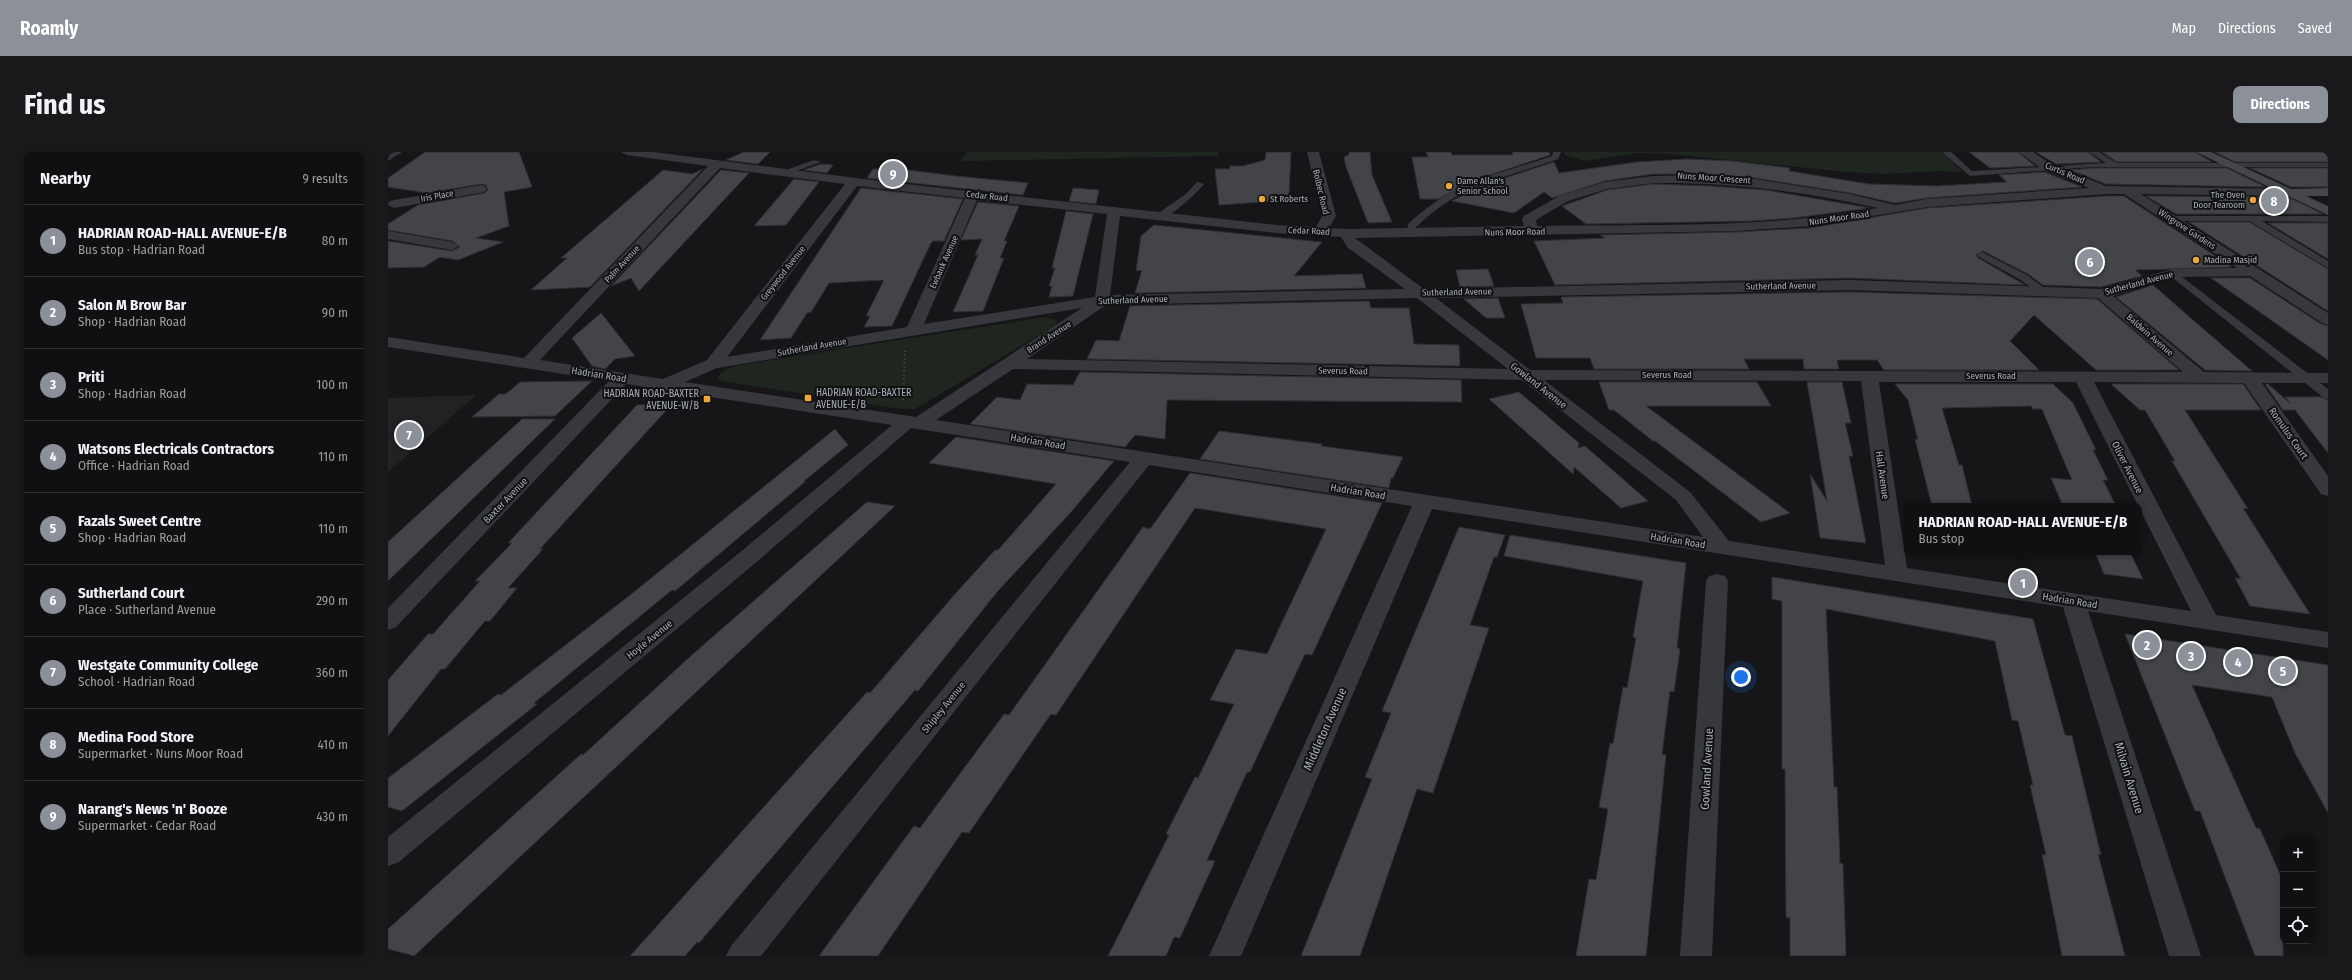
<!DOCTYPE html>
<html lang="en">
<head>
<meta charset="utf-8">
<style>
  body { margin:0; font-family:"Fira Sans Condensed",sans-serif; background:#19191b; color:#f1f3f6 }
  .controls { position:absolute; right:12px; bottom:12px; display:grid; overflow:hidden; border-radius:8px; box-shadow:0 2px 6px #0003 }
  .controls button { width:36px; height:36px; display:grid; place-items:center; padding:0; border:0; border-bottom:1px solid #303032; background:#101012; color:#f1f3f6; font:20px sans-serif }
  .you { position:absolute; left:1353px; top:525px; width:14px; height:14px; margin:-10px; border:3px solid #fff; border-radius:50%; background:#1a73e8; box-shadow:0 0 0 6px #1a73e833 }
  .badge { display:grid; place-items:center; width:26px; height:26px; border-radius:50%; background:#8c9099; color:#fff; font-size:13px; font-weight:700 }
  .pin { position:absolute; translate:-50% -50%; border:2px solid #fff; box-shadow:0 1px 4px #0006 }
  .popup { position:absolute; left:1516px; top:351px; width:238px; height:52px; box-sizing:border-box; display:grid; place-content:center; border-radius:8px; background:#101012; filter:drop-shadow(0 1px 3px #0005); font-size:13px; white-space:nowrap; color:#9c9d9f }
  .popup b { font-size:15px; color:#f1f3f6 }
  .popup::after { content:''; position:absolute; left:50%; top:100%; margin-left:-8px; border:8px solid transparent; border-top-color:#101012 }
  .list { margin:0; padding:0; list-style:none }
  h2 { display:flex; justify-content:space-between; align-items:center; height:52px; margin:0; padding:0 16px; font-size:17px }
  h2 small { font-size:13px; font-weight:400; color:#9c9d9f }
  .list li { display:grid; grid-template-columns:26px 1fr auto; gap:12px; align-items:center; box-sizing:border-box; height:72px; padding:0 16px; border-top:1px solid #303032 }
  .list b { display:block; font-size:15px; white-space:nowrap }
  .list p { margin:0; font-size:13px; white-space:nowrap; color:#9c9d9f }
  .list em { font-size:13px; font-style:normal; color:#9c9d9f }
  .icon { flex:none; width:22px; height:22px; fill:none; stroke:currentColor; stroke-width:2; stroke-linecap:round; stroke-linejoin:round }
  .map { position:relative; flex:none; width:1940px; height:804px; overflow:hidden; border-radius:8px }
  header { display:flex; align-items:center; gap:24px; box-sizing:border-box; height:56px; padding:0 20px; background:#8c9099; color:#fff }
  header strong { font-size:19px }
  nav { display:flex; gap:22px; margin-inline-start:auto; font-size:14px }
  .intro { display:flex; align-items:center; justify-content:space-between; box-sizing:border-box; height:96px; padding:0 24px }
  h1 { margin:0; font-size:28px }
  .button { padding:10px 18px; border-radius:8px; background:#8c9099; color:#fff; font-size:14px; font-weight:700 }
  main { display:flex; gap:24px; padding:0 24px }
  aside { flex:1; background:#101012; border-radius:8px; box-shadow:0 2px 6px #0003 }
  .map>svg:first-child { display:block }
  .built { fill:#222225 }
  .green { fill:#1e261f }
  .building { fill:#424448; stroke:#303034 }
  .lines { fill:none; stroke-linecap:round; stroke-linejoin:round }
  .path { stroke:#3d3f44; stroke-width:2; stroke-dasharray:1.5 2.5; stroke-linecap:butt }
  .lane { fill:#37383d; fill-rule:evenodd }
  .street { fill:#37383d; fill-rule:evenodd }
  .secondary { fill:#45474d; fill-rule:evenodd }
  .poi-dot { fill:#eda638; stroke:#111113; stroke-width:1.5 }
  .labels { text-anchor:middle; stroke-width:4; stroke-linejoin:round; paint-order:stroke }
  .far-street-label { font-size:9px; fill:#a8aeb7; stroke:#111113 }
  .far-poi-label { font-size:9px; fill:#a8aeb7; stroke:#111113; text-anchor:start }
  .street-label { font-size:10px; fill:#a8aeb7; stroke:#111113 }
  .poi-label { font-size:10px; fill:#a8aeb7; stroke:#111113; text-anchor:start }
  .near-street-label { font-size:12px; fill:#a8aeb7; stroke:#111113 }
</style>
</head>
<body>
<header>
<strong>Roamly</strong>
<nav><a>Map</a><a>Directions</a><a>Saved</a></nav>
</header>
<div class="intro"><h1>Find us</h1><a class="button">Directions</a></div>
<main>
<aside>
<h2>Nearby<small>9 results</small></h2>
<ul class="list">
<li><span class="badge">1</span><div><b>HADRIAN ROAD-HALL AVENUE-E/B</b><p>Bus stop · Hadrian Road</p></div><em>80 m</em></li>
<li><span class="badge">2</span><div><b>Salon M Brow Bar</b><p>Shop · Hadrian Road</p></div><em>90 m</em></li>
<li><span class="badge">3</span><div><b>Priti</b><p>Shop · Hadrian Road</p></div><em>100 m</em></li>
<li><span class="badge">4</span><div><b>Watsons Electricals Contractors</b><p>Office · Hadrian Road</p></div><em>110 m</em></li>
<li><span class="badge">5</span><div><b>Fazals Sweet Centre</b><p>Shop · Hadrian Road</p></div><em>110 m</em></li>
<li><span class="badge">6</span><div><b>Sutherland Court</b><p>Place · Sutherland Avenue</p></div><em>290 m</em></li>
<li><span class="badge">7</span><div><b>Westgate Community College</b><p>School · Hadrian Road</p></div><em>360 m</em></li>
<li><span class="badge">8</span><div><b>Medina Food Store</b><p>Supermarket · Nuns Moor Road</p></div><em>410 m</em></li>
<li><span class="badge">9</span><div><b>Narang's News 'n' Booze</b><p>Supermarket · Cedar Road</p></div><em>430 m</em></li>
</ul>
</aside>
<div class="map">
<svg width="1940" height="804" viewBox="0 0 1940 804">
  <rect width="100%" height="100%" fill="#161618"/>
  <path class="built" d="M88 243 0 320V246Z"/>
  <path class="green" d="M579 0H831L830 4 573 9Z
    M1175 0H1554L1574 20 1550 19 1498 22 1458 20 1282 2 1249 1 1197 9 1178 4Z
    M657 165 669 168 668 173 527 257H512L334 229 330 227C333 217 343 215 352 213Z"/>
  <path class="building" d="M37 0H131L144 35 116 40 121 74 88 86 115 90 70 108 52 105 36 115 0 116V89L64 99 72 95 64 89 0 78V72L30 53 97 41 100 38 98 33 93 32 39 41 0 35V26Z
    M356 0H382L370 12 338 8Z
    M878 0H903L901 42 903 48 831 53 827 17H842V14H855L877 8Z
    M961 0H982L984 23 1004 70 980 71 958 15 956 5 961 3Z
    M1038 0H1063L1064 3H1125L1124 0H1161L1162 3 1087 28 1050 47H1032L1024 5H1040Z
    M1581 0H1630L1647 14 1602 16Z
    M1648 0H1700L1713 10 1668 12Z
    M1714 0H1807L1824 10H1729Z
    M1827 0H1940V10H1847Z
    M1299 7 1344 9 1402 16 1401 19 1481 32 1549 34 1619 30 1611 23 1656 20 1694 35 1539 46 1507 51 1462 41 1367 26 1316 22H1265L1217 29 1164 46 1156 40 1126 61 1064 49 1095 33 1166 10 1171 21 1249 10Z
    M433 12 445 13 439 21 416 18Z
    M496 15 568 24 640 31 635 43 479 26 485 17H491Z
    M1705 16H1839L1878 35 1718 32 1682 18Z
    M1862 16H1940V35H1903Z
    M315 17 202 135 143 138 179 106H173L275 18 304 22Z
    M333 18 361 21 251 139 243 126 223 134Z
    M406 27 431 30 398 73 366 74Z
    M1265 32 1322 34 1378 38 1482 56 1405 66 1363 69 1198 72 1174 54 1219 38Z
    M473 36 575 47 556 89H545L543 91 504 174 476 175 482 164H478L496 128 441 131 423 160 419 161 403 186 372 188Z
    M685 36 711 38 708 52 681 49Z
    M1720 44H1736L1844 115 1747 118 1754 124 1713 135 1655 133 1640 122 1595 99 1588 103 1590 106 1637 133 1461 126 1167 133 1146 89 1217 86 1212 83 1348 80 1422 76 1539 56Z
    M1758 44 1900 45 1935 62H1788Z
    M590 50 631 54 616 89H619L612 106H616L595 159 565 160 590 103H587L594 87 573 88Z
    M678 59 705 62 685 144 661 145 664 134H661L667 116H664Z
    M1801 70H1861L1940 117V159Z
    M1880 71H1940V107Z
    M766 73 934 90 906 124 974 122 978 136 747 141 754 118 748 119 753 84Z
    M1100 117 1106 134 1072 135 1068 118Z
    M1823 126H1862L1933 172 1940 174V208Z
    M1765 133 1805 168 1864 219 1817 218 1728 145Z
    M1461 140 1709 147 1791 218H1708L1646 163 1622 189 1651 218H1496L1489 208H1449L1451 217H1416L1415 207H1356L1361 217H1206L1202 206H1148L1133 152 1175 151 1173 145Z
    M1110 146 1117 166H1098L1076 147Z
    M981 149 983 156H1021L1026 192 1071 193 1072 214 699 207 708 188 731 189 742 154Z
    M213 161 247 204 227 207 217 217 204 214 184 186Z
    M692 220 1073 228 1074 250 779 248 777 287 747 283 737 295 582 272 609 245 632 248 639 232 685 233Z
    M204 229 167 264 84 265 111 242H118L132 230Z
    M1211 230H1369L1383 254H1258L1402 361 1373 370 1267 289H1265L1226 258H1221Z
    M1419 230H1454L1463 271H1457L1465 304H1461L1478 391 1432 386 1422 322 1439 349Z
    M1507 232H1665L1685 251 1708 298H1705L1720 328H1715L1728 354H1675L1663 326 1684 328 1654 257H1645L1643 254 1554 256 1571 313H1574L1584 354H1544L1527 287 1530 288 1520 248Z
    M1723 232H1855L1873 258H1797L1860 357 1855 356 1922 462 1862 454 1847 426 1853 427 1784 309H1787L1757 258H1752Z
    M1877 232H1880L1903 252 1897 245H1933L1940 248V301L1907 258H1895Z
    M1131 240 1191 291 1190 296 1197 294 1260 349 1233 356 1186 315 1185 322 1101 247Z
    M284 252 152 397H155L120 436H129L102 469H97L57 517H53L0 584V528L40 482H45L92 429H87L124 391H120L249 253Z
    M134 267H167L0 429V390Z
    M447 277 460 293 416 329 417 330 287 439 284 438 146 551 149 552 14 659 0 655V626L110 542 113 543 246 440Z
    M831 279 934 292 933 294 1015 305 1005 326H1003L1001 336 812 307Z
    M568 285 726 309 683 360 609 440 530 539 527 538 311 791 309 790 297 804H242L479 540 482 541 567 442 607 398H610L668 332 541 311Z
    M802 321 994 351 924 503 917 502 862 620H859L819 708 827 709 792 786 786 785 778 804H720L781 683 778 682 807 625 810 626 846 552 822 548 848 497 879 502 938 377 807 356 668 563 663 562 581 681 574 680 490 804H431L526 674 532 676 616 562 621 563 755 375 762 377Z
    M479 350 507 354 26 804 0 797V777L193 602 195 603 305 502Z
    M1071 375 1117 383 1109 405H1106L1082 473 1101 476 1045 641 1029 637 972 804H913L984 627 977 625 1003 561 994 559Z
    M1122 383 1298 411 1289 496 1292 497 1286 540 1282 539 1274 602 1278 603 1258 804H1188L1201 727 1208 728 1220 657 1211 655 1222 591 1225 592 1235 535 1239 536 1248 486 1245 485 1255 429 1116 404Z
    M1707 400H1742L1755 427 1716 422Z
    M1384 425 1645 467 1677 583 1684 584 1713 703 1710 702 1737 804H1674L1654 702 1658 703 1642 633H1645L1630 569 1624 568 1607 489 1438 457 1446 635H1449L1452 711 1455 712 1458 804H1402V766L1398 765 1397 617H1394V449L1384 447Z
    M1737 482 1940 513V661L1907 601 1884 545 1804 533 1868 676 1872 677 1895 729V804H1867L1812 659H1807Z"/>
  <g class="lines">
    <path class="path" d="M515 248 517 199"/>
    <path class="lane" d="M1165 0H1173L1170 7C1112 28 1075 30 1028 75L1027 83 1019 81 1020 72C1069 27 1104 25 1164 4Z
      M1554 0H1563L1584 19 1718 11 1701 0H1711L1729 11H1940V15H1705L1582 24Z
      M426 8 433 10 397 23 390 21Z
      M809 30 816 32C809 41 780 69 769 66V62L798 42Z
      M1780 64H1940V70L1874 69 1940 109V116L1861 69H1783L1778 66Z
      M1594 100 1639 123 1660 139 1659 141H1651L1631 127 1591 105 1589 103Z
      M1785 118 1940 237V247L1936 246 1781 123 1780 121Z"/>
    <path class="street" d="M0 0H14L0 9Z
      M233 0H266L499 30 889 73 928 75 934 64 919 0H931L948 64 941 76 960 77 1136 74 1134 67 1136 64 1171 44 1217 30 1265 24 1316 23 1367 27 1462 42 1507 53 1539 47 1701 36 1655 18 1631 0H1645L1663 12 1718 34 1903 37 1905 40 1899 44 1753 42 1940 161V173L1934 171 1862 124 1786 125 1725 144 1816 220 1940 221V231H1874L1940 324V344L1933 342 1856 231 1706 230 1828 463 1940 480V496L1700 459 1813 804H1781L1675 455 1044 357 853 804H821L1024 354 761 313 373 804H338L343 794 742 310 523 276 372 407 11 710 0 714V685L356 397 504 273 238 232 8 475 0 478V456L221 229 0 195V185L136 206 320 14 239 3ZM332 16 457 32 319 208 275 227 152 208ZM1265 31C1342 30 1415 39 1490 56 1378 77 1263 72 1149 74L1148 68 1180 49 1219 37ZM469 34 577 46 519 175 339 205ZM1720 42H1736L1849 116 1785 117 1713 137 1461 128 1036 137 967 86 1348 79 1422 74 1539 55ZM589 48 719 62 707 145 536 172ZM732 64 889 81 953 85 960 96 1017 137 722 143ZM1461 138 1710 146 1795 220 1142 218 1048 146ZM1029 146 1120 217 639 207 718 153ZM694 156 528 265 297 230 329 216ZM625 217 1134 228 1288 348 1315 385 548 268ZM1156 228 1473 229 1497 413 1341 389 1302 340ZM1491 230H1688L1803 459 1519 416Z
      M93 33 97 34 99 37 97 40 6 56 0 53 1 49 6 48Z
      M0 79 64 90 71 94 64 98 0 87Z
      M1329 422 1337 424 1340 429 1324 804H1292L1318 429 1321 424Z"/>
    <path class="secondary" d="M1808 0H1823L1903 37 1940 36V44H1918L1940 54V63Z"/>
  </g>
  <g class="poi-dot">
    <circle cx="1061" cy="34" r="4"/>
    <circle cx="874" cy="47" r="4"/>
    <circle cx="1865" cy="48" r="4"/>
    <circle cx="1808" cy="108" r="4"/>
    <rect x="416" y="242" width="8" height="8" rx="2"/>
    <rect x="315" y="243" width="8" height="8" rx="2"/>
  </g>
  <g class="labels">
    <g class="far-street-label">
      <text transform="translate(1677 21) rotate(23)" y="3">Curtis Road</text>
      <text transform="translate(1326 26) rotate(4)" y="3">Nuns Moor Crescent</text>
      <text transform="translate(933 40) rotate(77)" y="3">Bolbec Road</text>
      <text transform="translate(49 44) rotate(-10)" y="3">Iris Place</text>
      <text transform="translate(599 44) rotate(6)" y="3">Cedar Road</text>
      <text transform="translate(1451 66) rotate(-8)" y="3">Nuns Moor Road</text>
      <text transform="translate(1799 77) rotate(33)" y="3">Wingrove Gardens</text>
      <text transform="translate(921 79) rotate(3)" y="3">Cedar Road</text>
      <text transform="translate(1127 80) rotate(-1)" y="3">Nuns Moor Road</text>
      <text transform="translate(556 110) rotate(-66)" y="3">Ewbank Avenue</text>
      <text transform="translate(234 112) rotate(-47)" y="3">Palm Avenue</text>
      <text transform="translate(395 121) rotate(-52)" y="3">Greywood Avenue</text>
      <text transform="translate(1751 131) rotate(-15)" y="3">Sutherland Avenue</text>
      <text transform="translate(1393 134) rotate(-1)" y="3">Sutherland Avenue</text>
      <text transform="translate(1069 140) rotate(-1)" y="3">Sutherland Avenue</text>
      <text transform="translate(745 148) rotate(-2)" y="3">Sutherland Avenue</text>
      <text transform="translate(1762 183) rotate(41)" y="3">Baldwin Avenue</text>
      <text transform="translate(661 185) rotate(-33)" y="3">Brand Avenue</text>
      <text transform="translate(424 195) rotate(-10)" y="3">Sutherland Avenue</text>
      <text transform="translate(955 219) rotate(1)" y="3">Severus Road</text>
      <text x="1279" y="226">Severus Road</text>
      <text x="1603" y="227">Severus Road</text>
    </g>
    <g class="far-poi-label">
      <text x="1069" y="32">Dame Allan's<tspan x="1069" dy="10">Senior School</tspan></text>
      <text x="1857" y="46" text-anchor="end">The Oven<tspan x="1857" dy="10">Door Tearoom</tspan></text>
      <text x="882" y="50">St Roberts</text>
      <text x="1816" y="111">Madina Masjid</text>
    </g>
    <g class="street-label">
      <text transform="translate(211 222) rotate(9)" y="4">Hadrian Road</text>
      <text transform="translate(1151 233) rotate(38)" y="4">Gowland Avenue</text>
      <text transform="translate(1901 281) rotate(55)" y="4">Romulus Court</text>
      <text transform="translate(650 289) rotate(9)" y="4">Hadrian Road</text>
      <text transform="translate(1740 315) rotate(63)" y="4">Oliver Avenue</text>
      <text transform="translate(1495 323) rotate(82)" y="4">Hall Avenue</text>
      <text transform="translate(970 339) rotate(9)" y="4">Hadrian Road</text>
      <text transform="translate(117 348) rotate(-46)" y="4">Baxter Avenue</text>
      <text transform="translate(1290 388) rotate(9)" y="4">Hadrian Road</text>
      <text transform="translate(1682 448) rotate(9)" y="4">Hadrian Road</text>
      <text transform="translate(261 487) rotate(-39)" y="4">Hoyle Avenue</text>
      <text transform="translate(555 555) rotate(-51)" y="4">Shipley Avenue</text>
    </g>
    <g class="poi-label">
      <text x="428" y="244">HADRIAN ROAD-BAXTER<tspan x="428" dy="12">AVENUE-E/B</tspan></text>
      <text x="311" y="245" text-anchor="end">HADRIAN ROAD-BAXTER<tspan x="311" dy="12">AVENUE-W/B</tspan></text>
    </g>
    <g class="near-street-label">
      <text transform="translate(937 577) rotate(-66)" y="4">Middleton Avenue</text>
      <text transform="translate(1319 617) rotate(-87)" y="4">Gowland Avenue</text>
      <text transform="translate(1741 626) rotate(73)" y="4">Milvain Avenue</text>
    </g>
  </g>
</svg>
<div class="controls">
<button>+</button>
<button>−</button>
<button><svg class="icon" aria-label="locate" viewBox="0 0 24 24"><circle cx="12" cy="12" r="6"/><path d="M12 2v4M12 18v4M2 12h4M18 12h4"/></svg></button>
</div>
<div class="you"></div>
<div class="pin badge" style="left:1635px;top:431px">1</div>
<div class="popup"><b>HADRIAN ROAD-HALL AVENUE-E/B</b>Bus stop</div>
<div class="pin badge" style="left:1759px;top:493px">2</div>
<div class="pin badge" style="left:1803px;top:504px">3</div>
<div class="pin badge" style="left:1850px;top:510px">4</div>
<div class="pin badge" style="left:1895px;top:519px">5</div>
<div class="pin badge" style="left:1702px;top:110px">6</div>
<div class="pin badge" style="left:21px;top:283px">7</div>
<div class="pin badge" style="left:1886px;top:49px">8</div>
<div class="pin badge" style="left:505px;top:22px">9</div>
</div>
</main>
</body>
</html>
